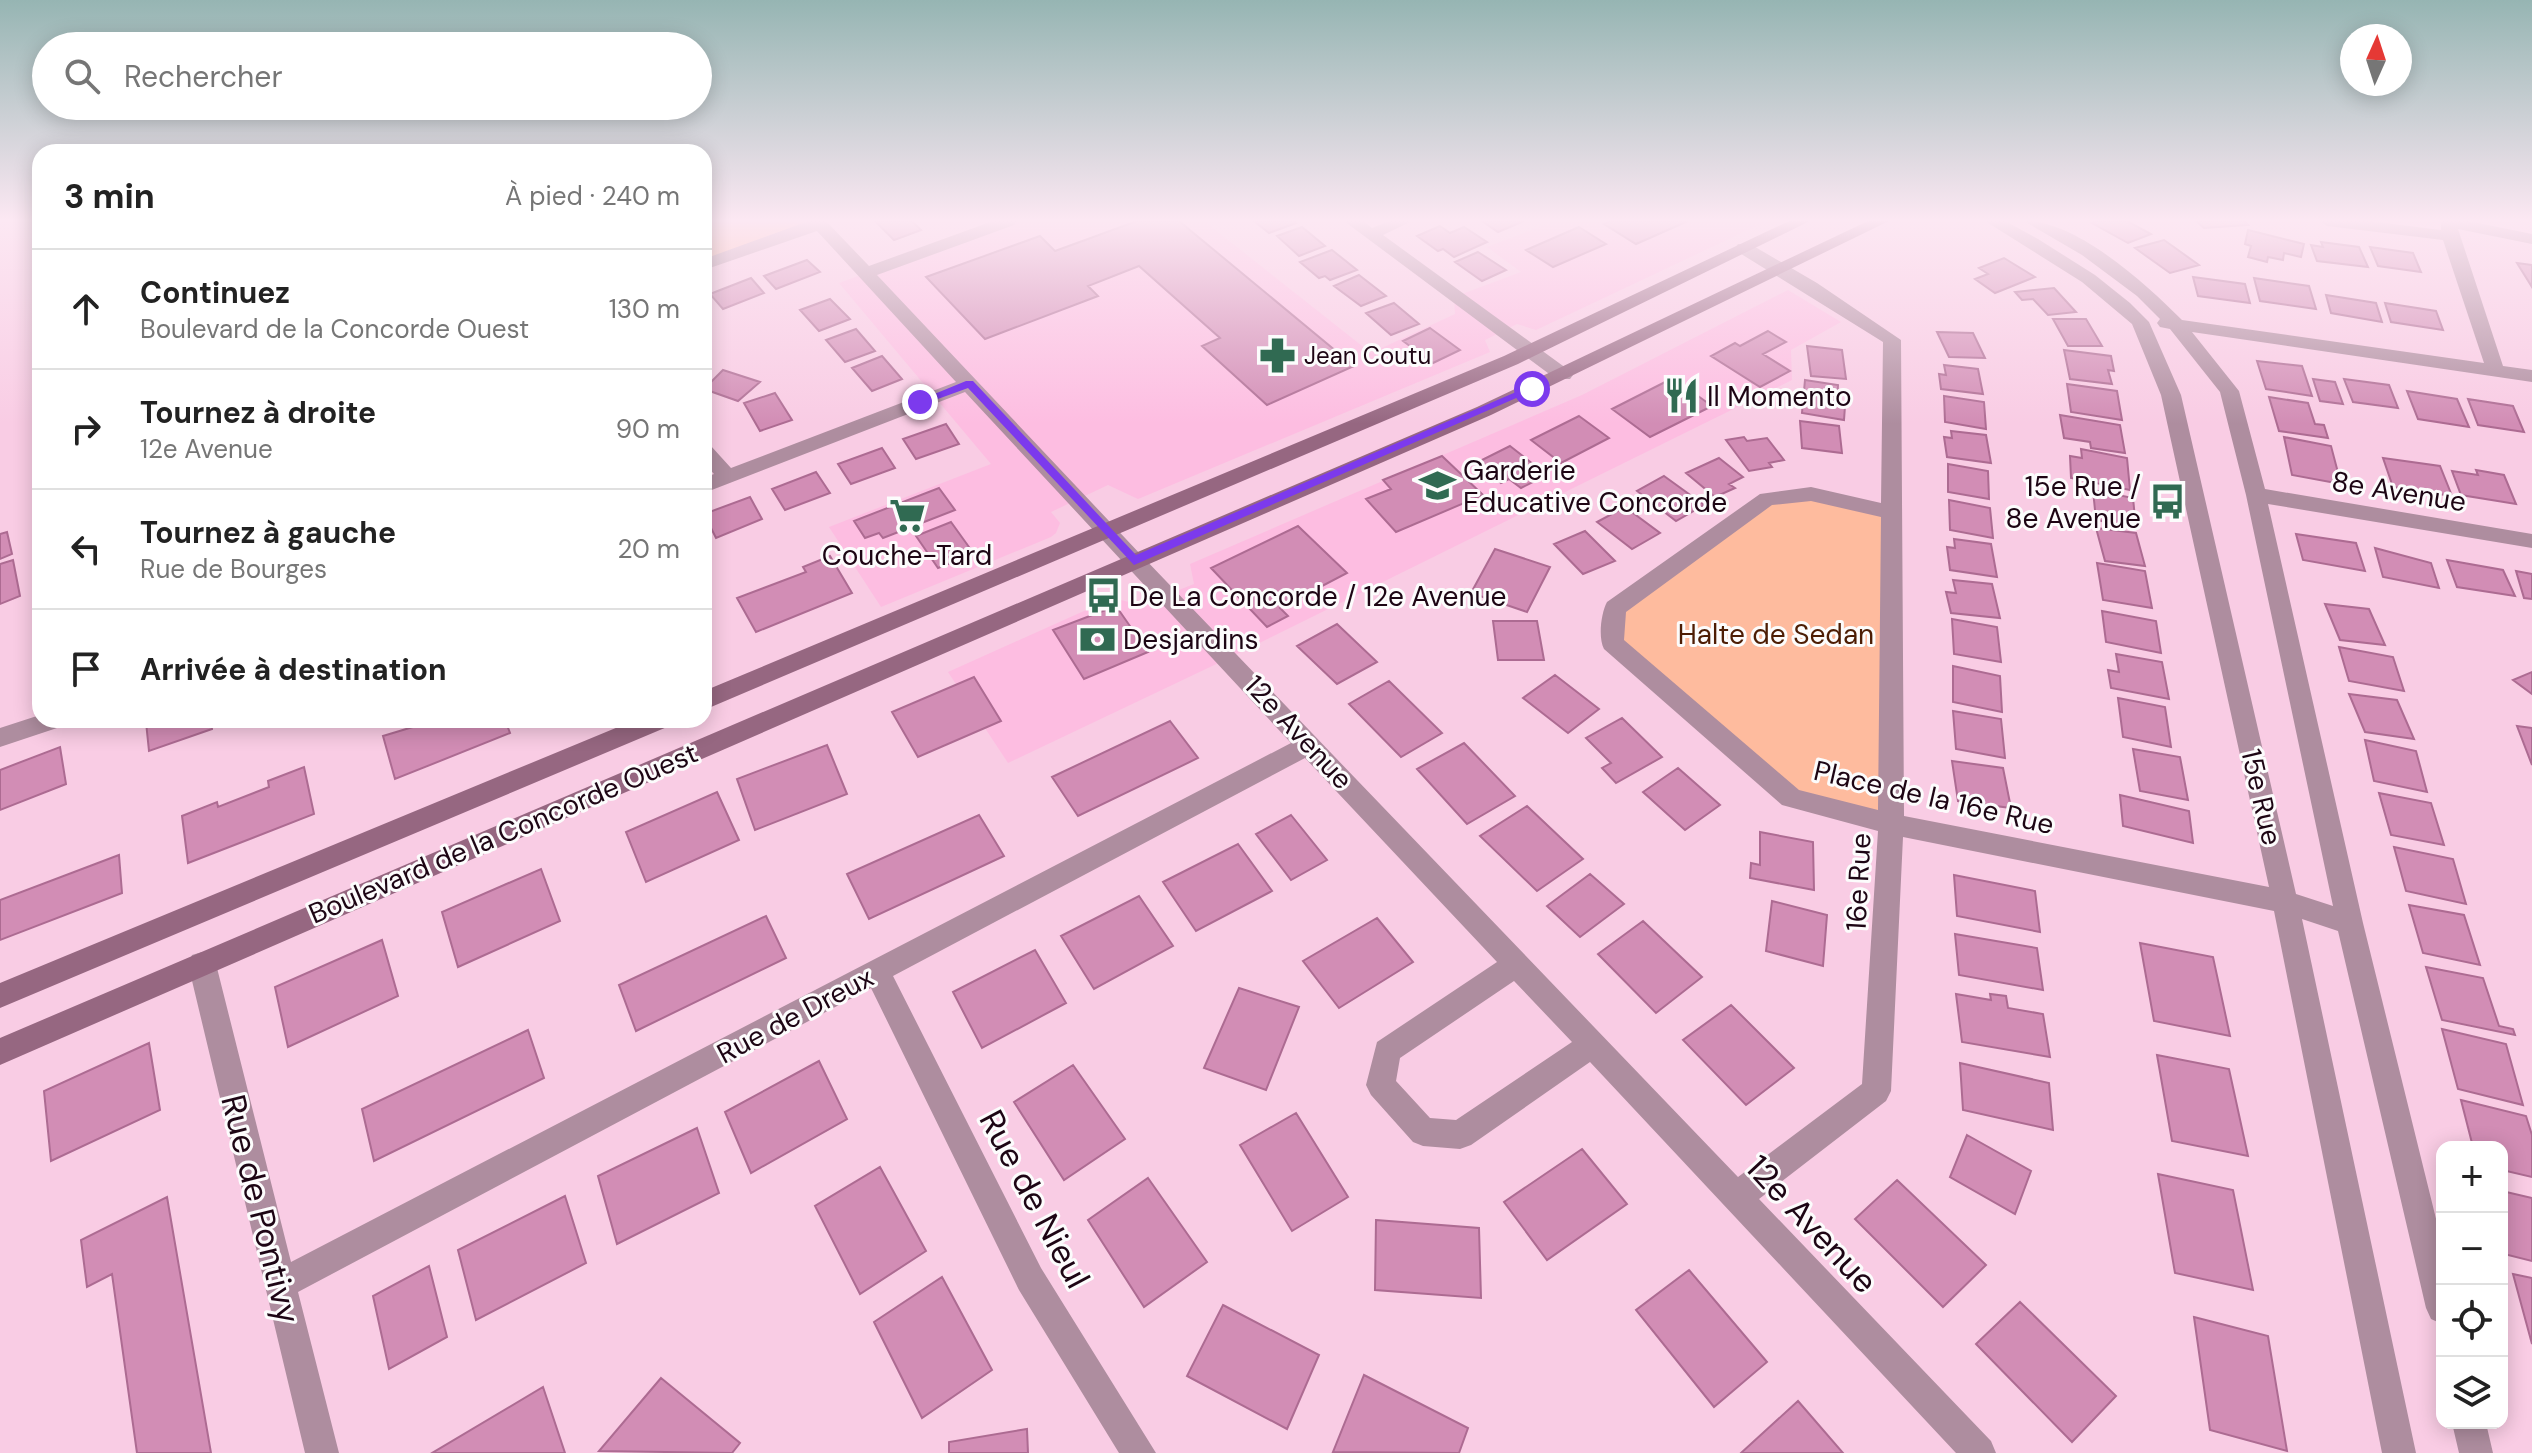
<!DOCTYPE html>
<html lang="fr">
<head>
<meta charset="utf-8">
<style>
  body { margin:0; font-family:"DM Sans",sans-serif; background:#f2f2f2; color:#222 }
  .controls { position:absolute; right:24px; bottom:24px; display:grid; overflow:hidden; border-radius:16px; box-shadow:0 4px 20px #0003 }
  .controls button { width:72px; height:72px; display:grid; place-items:center; padding:0; border:0; border-bottom:2px solid #e0e0e0; background:#fff; color:#222; font:40px sans-serif }
  .compass { position:absolute; left:2340px; top:24px; width:72px; height:72px; border-radius:50%; background:#fff; box-shadow:0 4px 20px #0003; rotate:3deg }
  .stop { position:absolute; width:24px; height:24px; margin:-18px; border:6px solid #7c3aed; border-radius:50%; background:#fff }
  .stop.end { background:#7c3aed; border-color:#fff; box-shadow:0 2px 8px #0008 }
  .list { margin:0; padding:0; list-style:none }
  h2 { display:flex; justify-content:space-between; align-items:center; height:104px; margin:0; padding:0 32px; font-size:34px }
  h2 small { font-size:26px; font-weight:400; color:#767676 }
  .list li { display:grid; grid-template-columns:52px 1fr auto; gap:24px; align-items:center; box-sizing:border-box; height:120px; padding:0 32px; border-top:2px solid #e0e0e0 }
  .list b { display:block; font-size:30px; white-space:nowrap }
  .list p { margin:0; font-size:26px; white-space:nowrap; color:#767676 }
  .list em { font-size:26px; font-style:normal; color:#767676 }
  .icon { flex:none; width:44px; height:44px; fill:none; stroke:currentColor; stroke-width:2; stroke-linecap:round; stroke-linejoin:round }
  .map { position:relative; flex:none; width:2532px; height:1453px; overflow:hidden }
  .search { position:absolute; background:#fff; box-shadow:0 4px 20px #0003; left:32px; top:32px; width:680px; height:88px; display:flex; align-items:center; gap:20px; box-sizing:border-box; padding:0 28px; border-radius:44px; color:#767676; font-size:30px }
  .panel { position:absolute; background:#fff; box-shadow:0 4px 20px #0003; left:32px; top:144px; width:680px; height:584px; border-radius:24px }
  .map>svg:first-child { display:block }
  .built { fill:#fdbde1 }
  .green { fill:#febb9e }
  .building { fill:#d28db5; stroke:#ad6b92; stroke-width:2 }
  .lines { fill:none; stroke-linecap:round; stroke-linejoin:round }
  .street { fill:#ae8d9f; fill-rule:evenodd }
  .secondary { fill:#966781; fill-rule:evenodd }
  .route { fill:#7c3aed }
  .labels { text-anchor:middle; stroke-width:6; stroke-linejoin:round; paint-order:stroke }
  .far-poi-label { font-size:24px; fill:#1d0514; stroke:#fcfcfc; text-anchor:start }
  .poi-label { font-size:28px; fill:#1d0514; stroke:#fcfcfc; text-anchor:start }
  .street-label { font-size:28px; fill:#1d0514; stroke:#fcfcfc }
  .park-label { font-size:28px; fill:#4d1d04; stroke:#fcfcfc }
  .near-street-label { font-size:34px; fill:#1d0514; stroke:#fcfcfc }
</style>
</head>
<body>
<div class="map">
<svg width="2532" height="1453" viewBox="0 0 2532 1453">
  <rect width="100%" height="100%" fill="#f9cce4"/>
  <path class="built" d="M1008 221H1204L1371 353 1455 314 1454 297 1521 272 1487 247 1555 221H1767L1536 330 1517 324 1485 340 1490 352 1138 499 1108 485 1051 512 1060 523 1056 533 1051 537 881 607 829 527 991 464 839 283Z
    M1788 290 1841 322 1791 350 1792 380 1229 658 1008 763 948 672 1113 598 1141 605 1194 584 1190 564 1582 395Z"/>
  <path class="green" d="M704 221H817L820 224 704 265Z
    M1811 494 1889 512 1891 824 1791 798 1612 643 1615 608 1767 499Z"/>
  <path class="building" d="M875 221H912L921 230 894 240Z
    M1137 221H1179L1354 366 1267 405 1202 346 1220 338 1139 266 1088 286 1098 296 985 339 926 277 1040 236 1055 251Z
    M1254 221H1294L1296 223 1269 233Z
    M1482 221H1524L1498 232Z
    M1610 221H1688L1636 244 1604 224Z
    M2096 221H2127L2151 234 2128 243 2092 223Z
    M2196 221H2244L2248 225 2204 228Z
    M1440 226 1450 233 1464 227 1487 242 1454 257 1443 249 1438 251 1417 236Z
    M1302 227 1325 246 1299 256 1277 236Z
    M1579 227 1606 244 1553 267 1526 250Z
    M2248 230 2304 244 2301 257 2284 253 2283 260 2268 257 2267 262 2248 257 2251 246 2245 244Z
    M2164 240 2199 265 2170 273 2135 248Z
    M2321 242 2359 247 2368 267 2317 261 2311 245 2323 247Z
    M2370 247 2413 253 2421 272 2378 266Z
    M1332 250 1357 270 1330 280 1325 276 1319 278 1300 262Z
    M1478 252 1506 270 1482 281 1455 262Z
    M2004 258 2035 277 1995 293 1975 279 1988 274 1979 268Z
    M807 260 820 272 776 289 764 276Z
    M2517 263 2532 265V287Z
    M1359 275 1386 296 1361 306 1334 286Z
    M2193 277 2245 284 2250 303 2198 296Z
    M751 278 764 293 723 309 710 294Z
    M2254 278 2309 286 2316 309 2260 301Z
    M2054 288 2076 312 2048 315 2033 299 2022 300 2015 292Z
    M2326 295 2376 303 2382 322 2331 313Z
    M830 299 850 319 819 331 800 310Z
    M1394 303 1419 324 1391 335 1366 313Z
    M2385 303 2436 311 2443 330 2391 322Z
    M2053 319H2086L2102 346H2068Z
    M1430 328 1460 350 1433 363 1403 341Z
    M856 329 875 351 845 362 826 340Z
    M1768 331 1786 342 1763 354 1790 371 1760 387 1711 356 1735 343 1740 346Z
    M1937 332 1973 333 1985 358 1949 357Z
    M1807 346 1842 350 1846 379 1811 376Z
    M2064 350 2111 356 2114 371 2108 370 2112 384 2070 379Z
    M882 356 902 379 872 391 852 368Z
    M2257 361 2302 366 2312 396 2266 389Z
    M1944 365 1978 369 1983 394 1941 389 1939 374 1946 375Z
    M723 370 760 382 738 401 704 389Z
    M1673 378 1712 406 1650 437 1612 409Z
    M2313 379 2335 382 2343 404 2320 401Z
    M2344 379 2389 385 2398 408 2353 402Z
    M1805 380 1838 385 1837 405 1845 406 1844 420 1802 413Z
    M2067 384 2117 391 2122 420 2071 412Z
    M2407 391 2457 399 2469 427 2418 419Z
    M775 393 792 420 760 431 744 403Z
    M1944 396 1984 402 1986 429 1945 422Z
    M2269 397 2308 403 2315 424 2324 425 2328 438 2279 431Z
    M2468 399 2513 406 2524 432 2478 425Z
    M2060 415 2120 425 2125 453 2091 448 2090 442 2064 438Z
    M1579 416 1609 438 1561 463 1531 440Z
    M1800 421 1839 426 1842 453 1802 448Z
    M946 424 959 444 916 459 903 439Z
    M1951 431 1986 435 1991 463 1947 457 1944 437 1952 438Z
    M1744 437 1747 441 1767 438 1784 460 1769 463 1772 467 1749 471 1726 440Z
    M2284 437 2331 446 2341 484 2292 475Z
    M1510 446 1547 475 1521 488 1509 479 1501 483 1476 463Z
    M882 448 895 468 851 484 838 464Z
    M2081 449 2127 458 2130 490 2071 478 2070 456 2082 458Z
    M1442 456 1483 495 1396 532 1366 499 1391 489 1383 480Z
    M1719 458 1743 477 1729 484 1735 488 1715 497 1686 473Z
    M2383 458 2440 466 2452 496 2393 487Z
    M1948 464 1988 471 1989 499 1948 492Z
    M2476 470 2504 475 2516 504 2461 495 2452 471 2478 475Z
    M816 472 830 493 785 510 772 489Z
    M1664 476 1704 505 1676 521 1637 491Z
    M939 488 955 510 883 538 879 533 865 538 854 521Z
    M2093 490 2133 498 2136 528 2096 520Z
    M750 497 762 519 716 538 704 514Z
    M1949 500 1990 508 1993 538 1950 530Z
    M1625 507 1660 533 1632 549 1597 522Z
    M951 522 974 554 938 568 916 536Z
    M1298 526 1347 573 1280 608 1288 616 1267 627 1211 568Z
    M2096 528 2136 533 2145 566 2105 561Z
    M1585 531 1615 561 1583 574 1554 544Z
    M7 532 12 554 0 559V534Z
    M2296 534 2356 543 2365 571 2303 560Z
    M1954 539 1991 544 1997 577 1950 570 1947 547 1955 548Z
    M2375 548 2431 563 2439 588 2383 577Z
    M1495 549 1550 567 1527 612 1471 593Z
    M830 556 852 593 756 632 737 598 806 572 803 567Z
    M13 560 20 596 0 604V564Z
    M2447 560 2503 570 2515 596 2457 587Z
    M2097 563 2145 571 2152 608 2103 600Z
    M2516 571 2532 574V599L2524 598Z
    M1953 580 1992 584 2000 618 1951 613 1946 592 1956 593Z
    M2325 604 2369 609 2385 645 2340 640Z
    M1116 606 1148 652 1084 679 1053 630Z
    M2102 611 2156 621 2161 653 2106 642Z
    M1952 619 1997 627 2001 662 1954 654Z
    M1493 621H1537L1544 660H1498Z
    M1337 624 1377 662 1337 684 1297 646Z
    M2339 647 2393 657 2404 691 2349 681Z
    M2116 654 2162 662 2169 699 2111 688 2108 670 2119 672Z
    M1953 666 2000 676 2002 712 1953 702Z
    M2532 672V694L2513 680Z
    M1555 675 1599 709 1568 733 1523 698Z
    M974 677 1001 721 918 757 892 712Z
    M1389 681 1442 733 1401 757 1349 704Z
    M2349 694 2397 700 2414 739 2365 732Z
    M2118 698 2165 707 2171 747 2123 737Z
    M1953 711 2001 719 2005 758 1956 749Z
    M1622 718 1662 757 1616 783 1602 768 1611 763 1586 738Z
    M153 720H211L212 729 149 751 146 722Z
    M436 720H505L510 733 395 779 383 736Z
    M1170 721 1198 758 1078 816 1052 777Z
    M2517 726 2532 728V765Z
    M2365 740 2416 751 2427 792 2374 781Z
    M1464 743 1515 796 1467 824 1417 769Z
    M827 745 847 794 755 830 737 779Z
    M60 747 66 784 0 810V770Z
    M2133 749 2180 757 2188 800 2140 791Z
    M1952 761 2003 768 2011 808 1958 801Z
    M304 767 314 814 188 863 182 816 217 802 218 807 269 787 268 781Z
    M1678 768 1720 805 1685 830 1643 792Z
    M717 792 739 840 646 882 626 832Z
    M2379 793 2431 803 2444 845 2391 835Z
    M2120 795 2189 811 2193 843 2123 826Z
    M1527 806 1583 859 1537 891 1480 836Z
    M979 815 1004 856 869 919 847 874Z
    M1291 815 1327 860 1291 880 1256 834Z
    M1760 832 1813 842 1814 890 1750 878 1751 863 1760 865Z
    M1238 844 1272 891 1196 931 1163 882Z
    M2394 847 2453 859 2466 904 2406 891Z
    M119 855 122 893 0 940V900Z
    M541 869 560 921 458 967 442 912Z
    M1590 874 1624 904 1580 937 1547 906Z
    M1954 875 2035 891 2040 932 1957 916Z
    M1139 896 1173 946 1094 989 1061 936Z
    M1772 901 1827 915 1823 966 1766 951Z
    M2409 905 2464 915 2480 965 2423 953Z
    M766 916 786 958 636 1031 619 985Z
    M1377 918 1413 962 1339 1008 1303 961Z
    M1643 921 1702 977 1656 1013 1598 954Z
    M1955 934 2037 948 2043 990 1959 975Z
    M382 940 398 996 288 1047 275 987Z
    M2140 943 2213 957 2230 1036 2154 1021Z
    M1035 950 1066 1003 982 1048 953 992Z
    M2426 967 2483 978 2499 1026 2513 1029 2515 1035 2442 1020Z
    M1239 988 1299 1007 1266 1090 1204 1068Z
    M1956 994 1991 1000 1990 994 2006 996 2008 1008 2043 1014 2050 1057 1962 1042Z
    M1731 1005 1794 1068 1746 1105 1683 1040Z
    M2442 1029 2506 1044 2523 1105 2458 1089Z
    M528 1030 544 1078 374 1161 362 1109Z
    M149 1043 160 1110 51 1161 44 1091Z
    M2157 1055 2229 1069 2248 1156 2172 1141Z
    M819 1061 847 1119 751 1173 725 1112Z
    M1960 1063 2049 1083 2053 1130 1963 1110Z
    M1073 1065 1125 1139 1064 1180 1014 1102Z
    M2461 1100 2526 1116 2532 1135V1177L2502 1170V1147H2473Z
    M1296 1113 1348 1197 1292 1231 1240 1145Z
    M697 1128 719 1193 617 1244 598 1176Z
    M1967 1135 2031 1171 2015 1214 1950 1177Z
    M1582 1149 1627 1204 1547 1260 1504 1202Z
    M880 1167 926 1251 860 1294 815 1206Z
    M2158 1174 2233 1190 2253 1290 2175 1273Z
    M1148 1178 1207 1262 1144 1307 1088 1220Z
    M1897 1180 1986 1265 1943 1307 1855 1219Z
    M2502 1191 2532 1198V1261L2504 1254Z
    M565 1196 586 1263 476 1320 458 1250Z
    M167 1197 211 1453H137L112 1274 87 1287 81 1240Z
    M1376 1220 1479 1228 1481 1298 1375 1290Z
    M429 1266 447 1337 389 1369 373 1296Z
    M1689 1270 1767 1362 1714 1407 1636 1310Z
    M2513 1274 2532 1278V1344Z
    M942 1277 992 1370 922 1418 874 1322Z
    M2020 1302 2116 1396 2072 1442 1976 1344Z
    M1223 1305 1319 1355 1287 1429 1187 1376Z
    M2194 1317 2268 1336 2287 1451 2210 1430Z
    M1364 1375 1468 1428 1459 1453 1333 1452Z
    M661 1378 740 1443 732 1453 599 1451Z
    M543 1387 565 1453H432Z
    M1798 1401 1843 1453H1741Z
    M1027 1429 1028 1453H949V1442Z"/>
  <g class="lines">
    <path class="street" d="M809 221H826L869 266 993 221H1016L1014 225 877 275 1142 556 1738 1177 1862 1084 1878 831 1782 805 1604 649C1598 638 1601 613 1607 602L1760 494 1811 487 1881 503 1883 342 1738 252 1735 248 1738 244H1750L1817 283 1901 340 1904 816 2269 887 2161 395 2132 324 2082 282 1985 221H2005L2038 239 2095 275 2130 303 2149 322 2181 395 2296 894 2333 906 2246 495 2220 392 2170 329 2160 327 2157 323 2160 319 2137 296 2082 255 2024 221C2076 220 2146 284 2182 320L2484 363 2443 240 2327 226 2319 221H2368L2441 230V221H2468L2532 234V244L2458 229 2503 366 2532 370V382L2192 332 2239 391 2265 489 2532 534V548L2268 504 2363 923 2442 1243V1324L2431 1319 2426 1308 2338 931 2302 919 2416 1453H2382L2274 911 1903 837 1891 1091 1886 1101 1759 1199 1991 1441 1996 1453H1956L1590 1062 1471 1145 1460 1149 1423 1146 1413 1142 1371 1095 1366 1085 1377 1042 1497 962 1305 758 893 976 1041 1268 1156 1453H1119L1019 1290 871 988 298 1292 339 1453H305L188 964 192 955 202 952 212 955 216 964 291 1262 1291 743 965 392 704 493V478L714 474 704 463V444L711 446 731 468 956 382 817 231 704 270V259ZM1811 501 1881 517 1878 810 1799 790 1624 640 1626 612 1772 505ZM1514 981 1572 1042 1456 1120 1430 1118 1396 1081 1400 1058Z
      M1344 221H1363L1372 228 1389 221H1412L1383 235 1570 371 1573 375 1570 379H1556Z
      M40 715V720H64L60 727 0 747V728Z
      M2452 1423H2486L2493 1453H2459Z"/>
    <path class="secondary" d="M1789 221H1810L1518 364 704 710V691L1504 356Z
      M1868 221H1889L1491 415 0 1065V1038L1477 407Z
      M635 720H671L667 727 0 1008V983Z"/>
  </g>
  <linearGradient id="sky" x2="0" y2="1"><stop stop-color="#96b5b3"/><stop offset="0.52" stop-color="#fce8f3"/><stop offset="1" stop-color="#fce8f3" stop-opacity="0"/></linearGradient>
  <rect width="2532" height="424" fill="url(#sky)"/>
  <path class="route" d="M966 381H973L1136 555 1528 387 1537 389 1134 565 968 388 924 404 915 402Z"/>
  <defs>
    <symbol id="pharmacy-bare" viewBox="-9 -9 18 18"><path d="M-2-6h4v4h4v4h-4v4h-4v-4h-4v-4h4Z" fill="#306a52" stroke="#fcfcfc" stroke-width="2.5" paint-order="stroke"/></symbol>
    <symbol id="restaurant-bare" viewBox="-9 -9 18 18"><path d="M-5-6h1v4h1v-4h1v4h1v-4h1v5L-1.5 .5V6h-2V.5L-5-1ZM5-6V6H3V1.5H1.5Q1.5-4 5-6Z" fill="#306a52" stroke="#fcfcfc" stroke-width="2.5" paint-order="stroke"/></symbol>
    <symbol id="school-bare" viewBox="-9 -9 18 18"><path d="M0-5L7-2L0 1L-7-2ZM-4 1L0 2.5L4 1V4Q0 6-4 4Z" fill="#306a52" stroke="#fcfcfc" stroke-width="2.5" paint-order="stroke"/></symbol>
    <symbol id="bus-bare" viewBox="-9 -9 18 18"><path d="M-5-6H5V4H4V6H2V4H-2V6H-4V4H-5ZM-3.5-4V0h7V-4ZM-3.5 1.2v1.5H-2V1.2ZM2 1.2v1.5H3.5V1.2Z" fill="#306a52" stroke="#fcfcfc" stroke-width="2.5" paint-order="stroke"/></symbol>
    <symbol id="supermarket-bare" viewBox="-9 -9 18 18"><path d="M-6-5.5h2.5l.6 2H6L4.5 2H-2.5L-4.4-4H-6ZM-1.5 3.2a1.3 1.3 0 1 0 .1 0ZM3 3.2a1.3 1.3 0 1 0 .1 0Z" fill="#306a52" stroke="#fcfcfc" stroke-width="2.5" paint-order="stroke"/></symbol>
    <symbol id="bank-bare" viewBox="-9 -9 18 18"><path d="M-6-4H6V4H-6ZM0-2.3a2.3 2.3 0 1 0 0 4.6a2.3 2.3 0 1 0 0-4.6Z" fill="#306a52" stroke="#fcfcfc" stroke-width="2.5" paint-order="stroke"/></symbol>
  </defs>
  <g fill-rule="evenodd">
    <use href="#pharmacy-bare" x="1252" y="330" width="51" height="51"/>
    <use href="#restaurant-bare" x="1656" y="370" width="51" height="51"/>
    <use href="#school-bare" x="1412" y="460" width="51" height="51"/>
    <use href="#bus-bare" x="2142" y="476" width="51" height="51"/>
    <use href="#supermarket-bare" x="882" y="490" width="51" height="51"/>
    <use href="#bus-bare" x="1078" y="570" width="51" height="51"/>
    <use href="#bank-bare" x="1072" y="614" width="51" height="51"/>
  </g>
  <g class="labels">
    <g class="far-poi-label">
      <text x="1304" y="364">Jean Coutu</text>
    </g>
    <g class="poi-label">
      <text x="1707" y="406">Il Momento</text>
      <text x="1463" y="480">Garderie<tspan x="1463" dy="32">Educative Concorde</tspan></text>
      <text x="2141" y="496" text-anchor="end">15e Rue /<tspan x="2141" dy="32">8e Avenue</tspan></text>
      <text x="907" y="565" text-anchor="middle">Couche-Tard</text>
      <text x="1129" y="606">De La Concorde / 12e Avenue</text>
      <text x="1123" y="649">Desjardins</text>
    </g>
    <g class="street-label">
      <text transform="translate(2399 491) rotate(9)" y="10">8e Avenue</text>
      <text transform="translate(1299 732) rotate(47)" y="10">12e Avenue</text>
      <text transform="translate(1934 797) rotate(13)" y="10">Place de la 16e Rue</text>
      <text transform="translate(2262 797) rotate(77)" y="10">15e Rue</text>
      <text transform="translate(503 833) rotate(-23)" y="10">Boulevard de la Concorde Ouest</text>
      <text transform="translate(1858 882) rotate(-87)" y="10">16e Rue</text>
      <text transform="translate(795 1015) rotate(-28)" y="10">Rue de Dreux</text>
    </g>
    <g class="park-label">
      <text x="1776" y="644">Halte de Sedan</text>
    </g>
    <g class="near-street-label">
      <text transform="translate(1035 1199) rotate(62)" y="12">Rue de Nieul</text>
      <text transform="translate(261 1209) rotate(76)" y="12">Rue de Pontivy</text>
      <text transform="translate(1812 1224) rotate(47)" y="12">12e Avenue</text>
    </g>
  </g>
</svg>
<div class="controls">
<button>+</button>
<button>−</button>
<button><svg class="icon" aria-label="locate" viewBox="0 0 24 24"><circle cx="12" cy="12" r="6"/><path d="M12 2v4M12 18v4M2 12h4M18 12h4"/></svg></button>
<button><svg class="icon" aria-label="layers" viewBox="0 0 24 24"><path d="M12 4l9 5-9 5-9-5zM3 14l9 5 9-5"/></svg></button>
</div>
<svg class="compass" viewBox="-18 -18 36 36"><path d="M0-13l5 13h-10z" fill="#e53935"/><path d="M0 13l5-13h-10z" fill="#767676"/></svg>
<div class="stop" style="left:1532px;top:389px"></div>
<div class="stop end" style="left:920px;top:402px"></div>
<div class="search"><svg class="icon" aria-label="search" viewBox="0 0 24 24"><circle cx="10" cy="10" r="6"/><path d="M15 15l6 6"/></svg>Rechercher</div>
<section class="panel">
<h2>3 min<small>À pied · 240 m</small></h2>
<ul class="list">
<li><svg class="icon" aria-label="ahead" viewBox="0 0 24 24"><path d="M12 20V5M6 11l6-6 6 6"/></svg><div><b>Continuez</b><p>Boulevard de la Concorde Ouest</p></div><em>130 m</em></li>
<li><svg class="icon" aria-label="right" viewBox="0 0 24 24"><path d="M7 20v-9h11M14 6l5 5-5 5"/></svg><div><b>Tournez à droite</b><p>12e Avenue</p></div><em>90 m</em></li>
<li><svg class="icon" aria-label="left" viewBox="0 0 24 24"><path d="M17 20v-9H6M10 6l-5 5 5 5"/></svg><div><b>Tournez à gauche</b><p>Rue de Bourges</p></div><em>20 m</em></li>
<li><svg class="icon" aria-label="arrive" viewBox="0 0 24 24"><path d="M6 21V4h12l-3 4 3 4H6"/></svg><div><b>Arrivée à destination</b></div></li>
</ul>
</section>
</div>
</body>
</html>
